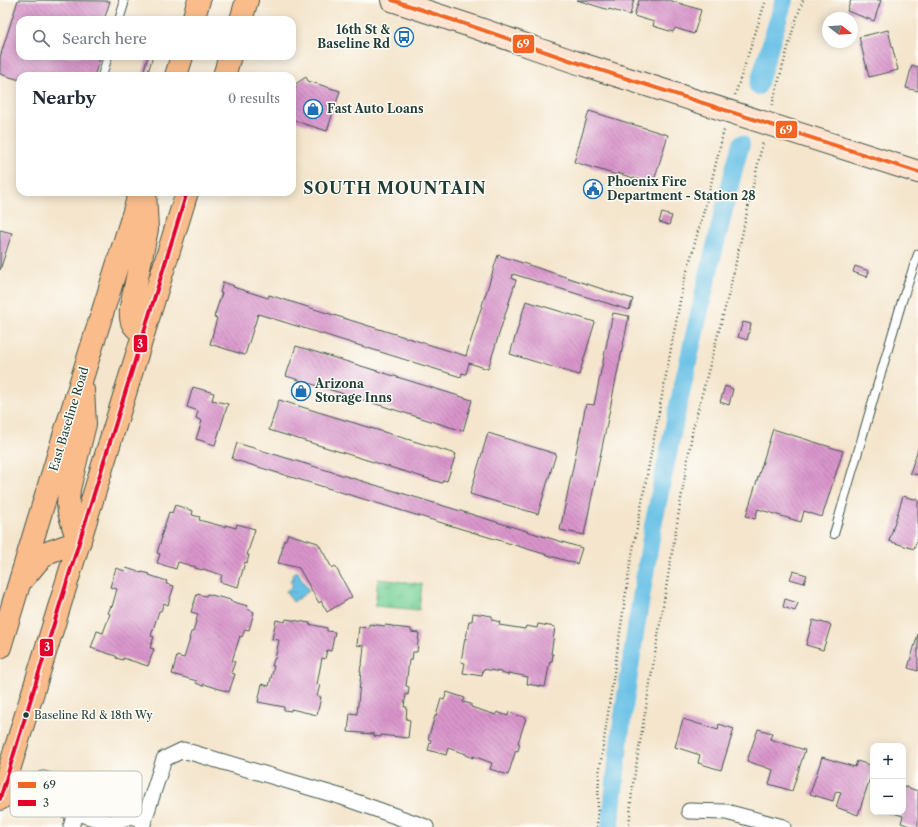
<!DOCTYPE html>
<html lang="en">
<head>
<meta charset="utf-8">
<style>
  body { margin:0; font-family:"Libre Caslon Text",serif; background:#f6f6f7; color:#1f2937 }
  .controls { position:absolute; right:12px; bottom:12px; display:grid; overflow:hidden; border-radius:8px; box-shadow:0 2px 10px #0003 }
  .controls button { width:36px; height:36px; display:grid; place-items:center; padding:0; border:0; border-bottom:1px solid #e0e1e3; background:#fff; color:#1f2937; font:20px sans-serif }
  .compass { position:absolute; left:822px; top:12px; width:36px; height:36px; border-radius:50%; background:#fff; box-shadow:0 2px 10px #0003; rotate:107deg }
  .list { margin:0; padding:0; list-style:none }
  h2 { display:flex; justify-content:space-between; align-items:center; height:52px; margin:0; padding:0 16px; font-size:17px }
  h2 small { font-size:13px; font-weight:400; color:#747a83 }
  .icon { flex:none; width:22px; height:22px; fill:none; stroke:currentColor; stroke-width:2; stroke-linecap:round; stroke-linejoin:round }
  .map { position:relative; flex:none; width:918px; height:827px; overflow:hidden }
  .search { position:absolute; background:#fff; box-shadow:0 2px 10px #0003; left:16px; top:16px; width:280px; height:44px; display:flex; align-items:center; gap:10px; box-sizing:border-box; padding:0 14px; border-radius:12px; color:#747a83; font-size:15px }
  .panel { position:absolute; background:#fff; box-shadow:0 2px 10px #0003; left:16px; top:72px; width:280px; height:124px; border-radius:12px }
  .map>svg:first-child { display:block }
  .park { fill:url(#park-tufts); stroke:#4b8866 }
  .water { fill:url(#water-ripples); stroke:#447f8d }
  .lines { fill:none; stroke-linecap:round; stroke-linejoin:round }
  .canal { stroke:#69c1e6; stroke-width:18 }
  .building { fill:url(#building-back-hatch) }
  .service-casing { stroke:#3f564b; stroke-width:10 }
  .minor-casing { stroke:#3f564b; stroke-width:17 }
  .secondary-casing { stroke:#3f564b; stroke-width:24 }
  .primary-casing { stroke:#3f564b; stroke-width:24 }
  .path { stroke:#3f564b; stroke-width:2.5; stroke-dasharray:1 3; stroke-linecap:butt }
  .service { stroke:#fff; stroke-width:8 }
  .minor { stroke:#fff; stroke-width:15 }
  .secondary { stroke:#fde4d1; stroke-width:22 }
  .primary { stroke:#fabc8b; stroke-width:22 }
  .bus-1-casing { stroke:#fdfcf7; stroke-width:7 }
  .bus-2-casing { stroke:#fdfcf7; stroke-width:7 }
  .bus-1 { stroke:#f26522; stroke-width:4 }
  .bus-2 { stroke:#e4002b; stroke-width:4 }
  .bus-dot { fill:#1f3d34; stroke:#fdfcf7; stroke-width:1.5 }
  .labels { text-anchor:middle; stroke-width:3; stroke-linejoin:round; paint-order:stroke }
  .bus-label { font-size:11px; fill:#1f3d34; stroke:#fdfcf7; text-anchor:start }
  .poi-label { font-size:12px; font-weight:bold; fill:#1f3d34; stroke:#fdfcf7; text-anchor:start }
  .street-label { font-size:12px; fill:#1f3d34; stroke:#fdfcf7 }
  .district-label { font-size:16px; font-weight:bold; letter-spacing:1px; fill:#1f3d34; stroke:#fdfcf7 }
  .key { fill:#fdfcf7; stroke:#bac3bc; stroke-width:1 }
  .key-label { font-size:11px; fill:#1f3d34 }
  .line-badge { stroke:#fdfcf7; stroke-width:1.5 }
  .badge-label { font-size:11px; text-anchor:middle; font-weight:bold; fill:#fff }
</style>
</head>
<body>
<div class="map">
<svg width="918" height="827" viewBox="0 0 918 827">
  <defs>
    <pattern id="park-tufts" width="24" height="20" patternUnits="userSpaceOnUse"><rect width="24" height="20" fill="#77d298"/><path d="M3 7l-1-3M5 7V3M7 7l1-3M15 17l-1-3M17 17v-4M19 17l1-3" fill="none" stroke="#61ac7d"/></pattern>
    <pattern id="water-ripples" width="26" height="14" patternUnits="userSpaceOnUse"><rect width="26" height="14" fill="#69c1e6"/><path d="M2 4q2-2 4 0t4 0M15 11q2-2 4 0t4 0" fill="none" stroke="#569ebb"/></pattern>
    <pattern id="building-back-hatch" width="6" height="6" patternUnits="userSpaceOnUse"><rect width="6" height="6" fill="#d994cb"/><path d="M-1 5l2 2M0 0l6 6M5-1l2 2" fill="none" stroke="#af7aa6"/></pattern>
  </defs>
  <rect width="100%" height="100%" fill="#fdfcf7"/>
  <filter id="ink" filterUnits="userSpaceOnUse"><feTurbulence type="fractalNoise" baseFrequency=".025" numOctaves="2"/><feDisplacementMap in="SourceGraphic" scale="8" xChannelSelector="R" yChannelSelector="G"/><feConvolveMatrix kernelMatrix="1 2 1 2 8 2 1 2 1" color-interpolation-filters="sRGB"/></filter>
  <filter id="wash" filterUnits="userSpaceOnUse"><feTurbulence type="fractalNoise" baseFrequency=".012" numOctaves="4" result="noise"/><feDisplacementMap in="SourceGraphic" scale="16" xChannelSelector="R" yChannelSelector="G"/><feGaussianBlur stdDeviation="0.9" result="paint"/><feColorMatrix in="noise" values="0 0 0 0 0 0 0 0 0 0 0 0 0 0 0 0 0 1.4 0 .05"/><feComposite in="paint" operator="in"/></filter>
  <g filter="url(#wash)">
    <rect width="100%" height="100%" fill="#f4e5cc"/>
    <path class="park" d="M378 579 422 584 419 610 375 606Z"/>
    <path class="water" d="M297 571 309 591 293 602 286 591 293 586 290 580 293 578 292 575Z"/>
    <g class="lines">
      <path class="canal" d="M758 86 784 0
        M610 827 620 736 635 634 653 526 678 406 707 279 735 165 741 144"/>
    </g>
    <g id="blocks">
      <path class="building" d="M18 0 110 1 104 20H20V56H101L94 76H20V80L0 74V57Z
        M577 0H634L630 15 609 9V10Z
        M639 0H669L701 10 694 34 675 28 673 32 653 26 654 22 634 16Z
        M851 0H881L874 21 847 11Z
        M888 30 898 70 869 77 859 37Z
        M148 56H153L148 72 143 73Z
        M912 65 918 67V91L906 88Z
        M306 77 308 81 340 91 327 131 292 120V98L296 87 294 85Z
        M589 111 668 135 653 184 617 173V175L574 162Z
        M662 213 672 216 669 225 659 222Z
        M0 230 12 233 0 270Z
        M498 255 633 299 629 310 513 274 512 279 516 280 488 369 469 363 466 374 462 373 461 377 258 314 245 355 210 344 217 318 214 317 222 293H220L223 282 234 286 233 287 268 298 269 295 466 356Z
        M855 266 869 271 867 277 853 272Z
        M526 301 595 322 579 375 510 354Z
        M613 313 629 316 584 535 560 530 586 404 594 405Z
        M743 322 751 324 747 340 738 337Z
        M296 346 472 400 463 431 286 376Z
        M725 386 733 389 729 405 720 402Z
        M193 387 214 393 212 400 228 404 215 445 196 439 202 421 196 418 198 411 187 407Z
        M279 400 456 454 447 481 443 480 442 483 269 430Z
        M773 429 843 451 822 517 804 511 801 522 758 509 755 519 746 516Z
        M488 433 556 454 538 514 470 494Z
        M237 443 582 548 577 564 232 459Z
        M918 449V475L910 473Z
        M903 496 918 500V537L914 549 889 541Z
        M175 505 193 511 192 515 200 517 199 520 225 527V525L236 528 237 524 255 529 247 555H249L247 563 245 562 238 587 220 582 222 575 203 569 202 570 195 568 196 567 178 562 176 569 157 563 160 554 157 553 162 537H161L169 512 172 513Z
        M288 534 318 543 332 568 335 566 352 597 327 612 321 601 319 603 299 568 278 563 283 547H282L284 540 285 541Z
        M116 568 125 571 126 568 142 573V572L150 574 149 575 167 581 166 584 174 586 168 605 164 603 161 611H159L151 636 154 637 150 648 154 649 148 666 123 658V660L116 658V656L91 648 97 631 103 633 110 614 108 613 111 606 112 607 117 589 110 587Z
        M793 571 807 575 804 583 790 579Z
        M197 594 206 596 207 594 231 600 230 601 248 606 247 609 254 612 249 630 245 629 242 637 240 636 232 661 235 662 231 673 235 674 229 692 204 684 203 686 196 683 197 681 172 674 177 656 184 658 190 639H189L191 632H193L198 614 191 612Z
        M785 599 798 603 795 611 783 607Z
        M473 613 492 616V620L500 622 499 625 525 629 526 626 537 628 538 624 555 627 551 654H553L552 661H550L545 687 527 684 528 677 509 673 508 675 501 673V672L483 669 482 676 463 673 465 663 461 662 465 638 466 639 469 621H472Z
        M286 619 310 623 309 624 327 628V631L335 632 331 651 327 650 325 659 322 658 317 684 320 685 317 696 321 697 317 715 291 709V711L284 710V707L258 702 262 684 269 686 274 666H272L274 659H275L279 640 272 639 276 620 285 622Z
        M813 620 831 625 823 650 806 645Z
        M369 624 385 626V625L393 626V627L411 629V632L419 633 417 652H413L412 660H409L407 678 406 686 409 687 408 695 406 694 404 707H407L406 719 410 720 408 738 381 735V737L374 736V734L348 732 350 713 357 714 361 672H360L361 665H362L364 646 357 645 359 627 369 628Z
        M918 634V671L908 668Z
        M447 692 465 698 463 702 471 704V707L496 715 497 712 508 716 509 712 526 718 518 743 520 744 518 751 516 750 508 775 490 769 492 763 473 756V758L466 755V754L448 748 446 755 428 750 431 740 428 739 435 716H436L441 699 444 700Z
        M683 719 718 730 719 724 734 729 721 770 698 763 700 755 675 747Z
        M758 729 772 733 770 739 805 750 792 791 769 784 773 770 747 761Z
        M822 757 855 767 857 761 873 766V769L858 815 836 807 841 792 836 791 833 801 810 794Z
        M903 786 918 791V827H913L901 823 903 816 890 812H903Z"/>
    </g>
  </g>
  <g filter="url(#ink)">
    <use href="#blocks" fill-opacity="0" stroke="#3f564b" stroke-width="1"/>
    <g class="lines">
      <defs>
        <path id="service" d="M119 20 124 4 123 0
          M102 76 108 56
          M834 534 902 301 918 254"/>
        <path id="minor" d="M6 780 27 786 40 802 111 823 131 816 144 820
          M27 786 43 779 122 802 131 816
          M689 811 726 812 783 827
          M71 827 82 790
          M142 827 164 759 183 750 342 797 426 827"/>
        <path id="secondary" d="M392 0 474 27 575 62 918 172"/>
        <path id="primary" d="M193 20 199 0
          M241 20 247 0
          M176 76 182 56
          M224 76 230 56
          M143 333C131 326 130 321 131 307L147 229 145 192
          M23 579 38 561 49 552 80 541 74 529 69 512 68 504 69 489 85 424 83 390
          M0 647 63 439 140 192
          M0 799 187 192"/>
      </defs>
      <use href="#service" class="service-casing"/>
      <use href="#minor" class="minor-casing"/>
      <use href="#secondary" class="secondary-casing"/>
      <use href="#primary" class="primary-casing"/>
      <path class="path" d="M735 95 766 0
        M772 105 794 26 803 0
        M597 827 599 774 630 565 683 285 708 196 724 130
        M629 827 632 790 693 428 729 293 763 141"/>
      <use href="#service" class="service"/>
      <use href="#minor" class="minor"/>
      <use href="#secondary" class="secondary"/>
      <use href="#primary" class="primary"/>
      <defs>
        <path id="bus-1" d="M392 0 474 27 575 62 918 172"/>
        <path id="bus-2" d="M0 799 187 192"/>
      </defs>
      <use href="#bus-1" class="bus-1-casing"/>
      <use href="#bus-2" class="bus-2-casing"/>
      <use href="#bus-1" class="bus-1"/>
      <use href="#bus-2" class="bus-2"/>
    </g>
  </g>
  <defs>
    <symbol id="bus-ring" viewBox="-11 -11 22 22"><circle r="9.5" fill="#fdfcf7" stroke="#1f6fb2" stroke-width="1.5"/><path d="M-5-6H5V4H4V6H2V4H-2V6H-4V4H-5ZM-3.5-4V0h7V-4ZM-3.5 1.2v1.5H-2V1.2ZM2 1.2v1.5H3.5V1.2Z" fill="#1f6fb2"/></symbol>
    <symbol id="shop-ring" viewBox="-11 -11 22 22"><circle r="9.5" fill="#fdfcf7" stroke="#1f6fb2" stroke-width="1.5"/><path d="M-5-2.5h2.3a2.7 3.5 0 0 1 5.4 0H5L5.5 6h-11ZM-1.5-2.5h3a1.5 2.3 0 0 0-3 0Z" fill="#1f6fb2"/></symbol>
    <symbol id="civic-ring" viewBox="-11 -11 22 22"><circle r="9.5" fill="#fdfcf7" stroke="#1f6fb2" stroke-width="1.5"/><path d="M-.6-6.5H3V-4.5H.6V-3L4-1V1h2V6H-6V1h2V-1L-.6-3ZM-1.2 2.5V6h2.4V2.5Z" fill="#1f6fb2"/></symbol>
  </defs>
  <g fill-rule="evenodd">
    <use href="#bus-ring" x="393" y="26" width="22" height="22"/>
    <use href="#shop-ring" x="302" y="98" width="22" height="22"/>
    <use href="#civic-ring" x="582" y="178" width="22" height="22"/>
    <use href="#shop-ring" x="290" y="380" width="22" height="22"/>
  </g>
  <circle class="bus-dot" cx="26" cy="715" r="3.5"/>
  <g class="labels">
    <g class="bus-label">
      <text x="34" y="719">Baseline Rd &amp; 18th Wy</text>
    </g>
    <g class="poi-label">
      <text x="390" y="34" text-anchor="end">16th St &amp;<tspan x="390" dy="14">Baseline Rd</tspan></text>
      <text x="327" y="113">Fast Auto Loans</text>
      <text x="607" y="186">Phoenix Fire<tspan x="607" dy="14">Department - Station 28</tspan></text>
      <text x="315" y="388">Arizona<tspan x="315" dy="14">Storage Inns</tspan></text>
    </g>
    <g class="street-label">
      <text transform="translate(69 419) rotate(-73)" y="4">East Baseline Road</text>
    </g>
    <g class="district-label">
      <text x="395" y="194">SOUTH MOUNTAIN</text>
    </g>
  </g>
  <rect x="10" y="771" width="132" height="46" rx="6" class="key"/>
  <rect x="18" y="782" width="18" height="6" fill="#f26522"/>
  <rect x="18" y="800" width="18" height="6" fill="#e4002b"/>
  <g class="key-label">
    <text x="43" y="789">69</text>
    <text x="43" y="807">3</text>
  </g>
  <g class="line-badge">
    <rect x="512" y="34" width="23" height="20" rx="4" fill="#f26522"/>
    <rect x="775" y="120" width="23" height="19" rx="4" fill="#f26522"/>
    <rect x="133" y="334" width="15" height="19" rx="4" fill="#e4002b"/>
    <rect x="39" y="638" width="15" height="19" rx="4" fill="#e4002b"/>
  </g>
  <g class="badge-label">
    <text x="523" y="48">69</text>
    <text x="786" y="134">69</text>
    <text x="140" y="348">3</text>
    <text x="47" y="651">3</text>
  </g>
</svg>
<div class="controls">
<button>+</button>
<button>−</button>
</div>
<svg class="compass" viewBox="-18 -18 36 36"><path d="M0-13l5 13h-10z" fill="#e53935"/><path d="M0 13l5-13h-10z" fill="#747a83"/></svg>
<div class="search"><svg class="icon" aria-label="search" viewBox="0 0 24 24"><circle cx="10" cy="10" r="6"/><path d="M15 15l6 6"/></svg>Search here</div>
<section class="panel">
<h2>Nearby<small>0 results</small></h2>
<ul class="list">
</ul>
</section>
</div>
</body>
</html>
